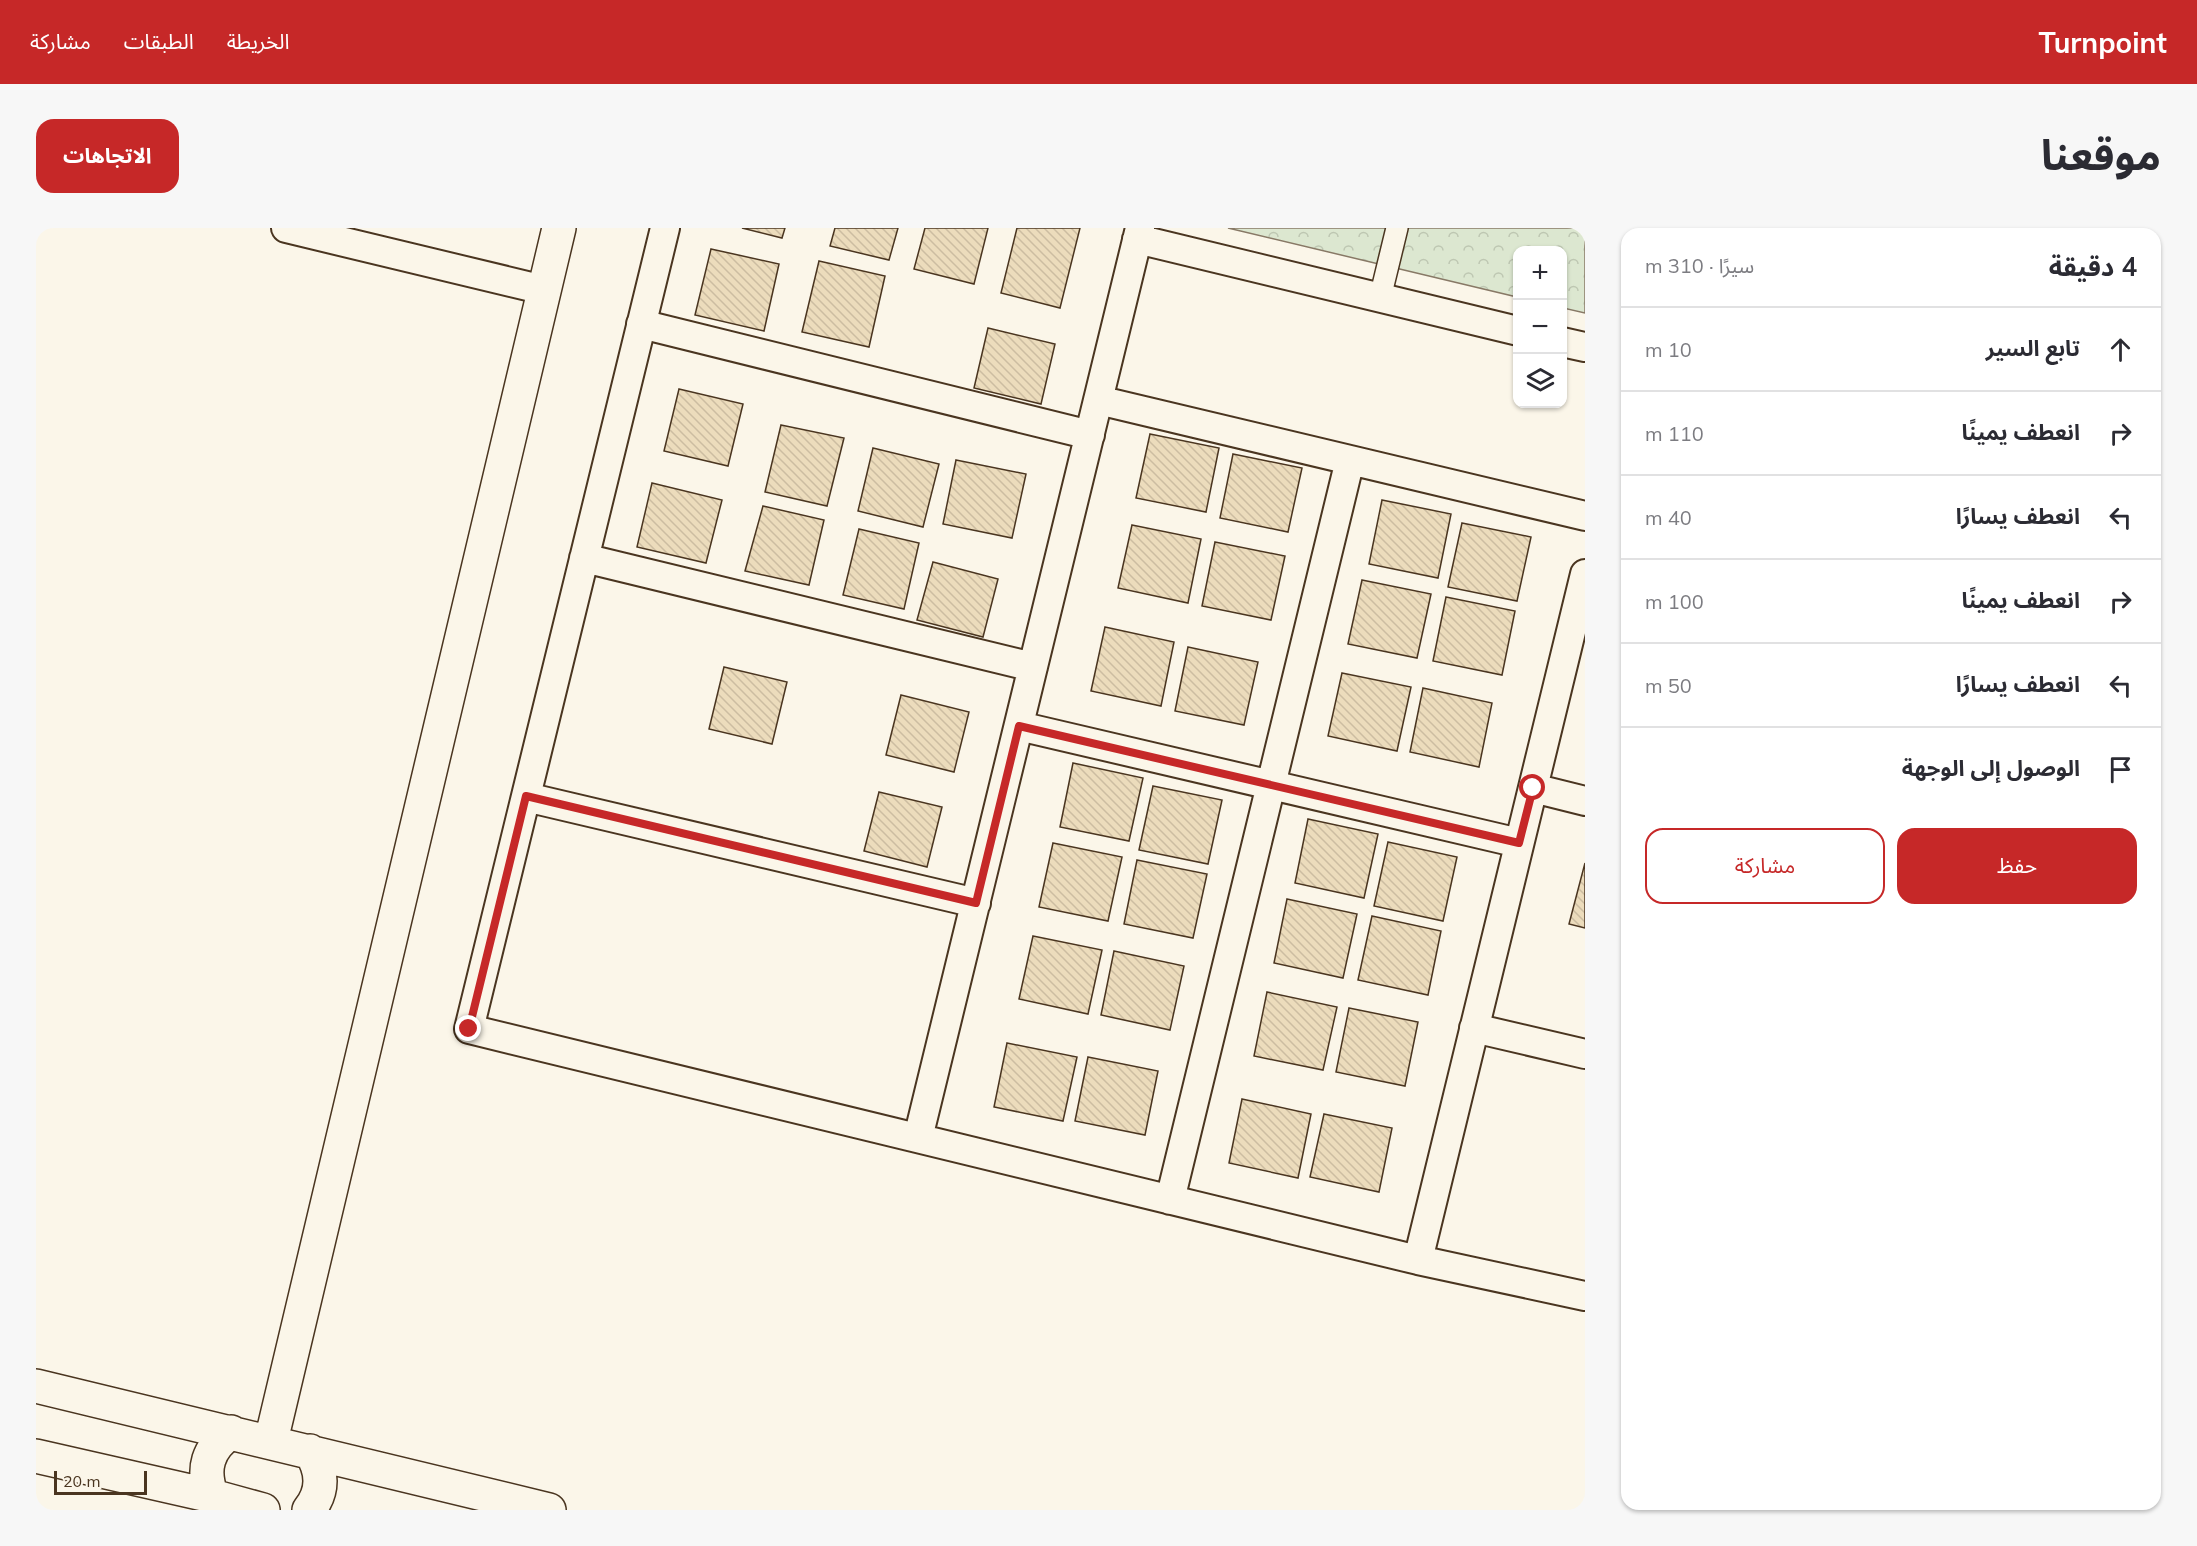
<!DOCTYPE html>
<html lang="ar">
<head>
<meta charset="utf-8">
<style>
  body { margin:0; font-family:Mulish,"Noto Sans Arabic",sans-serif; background:#f7f7f7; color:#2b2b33; direction:rtl }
  .controls { position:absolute; right:18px; top:18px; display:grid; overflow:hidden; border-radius:12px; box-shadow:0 2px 4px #0004 }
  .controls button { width:54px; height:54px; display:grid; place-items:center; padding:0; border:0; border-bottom:2px solid #e1e1e2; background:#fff; color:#2b2b33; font:30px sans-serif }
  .scale { position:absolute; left:18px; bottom:15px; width:93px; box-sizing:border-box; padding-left:6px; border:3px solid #4a3520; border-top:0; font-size:16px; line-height:21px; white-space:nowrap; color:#4a3520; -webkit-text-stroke:4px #fbf6e9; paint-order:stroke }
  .stop { position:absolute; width:18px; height:18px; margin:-14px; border:4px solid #c62828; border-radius:50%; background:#fff }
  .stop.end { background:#c62828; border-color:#fff; box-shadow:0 2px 6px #0008 }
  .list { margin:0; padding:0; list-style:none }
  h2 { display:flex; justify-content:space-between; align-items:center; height:78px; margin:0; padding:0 24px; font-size:26px }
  h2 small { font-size:20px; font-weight:400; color:#7c7c81 }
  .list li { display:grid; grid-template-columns:39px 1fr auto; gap:18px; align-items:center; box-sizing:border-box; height:84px; padding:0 24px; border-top:2px solid #e1e1e2 }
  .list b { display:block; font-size:22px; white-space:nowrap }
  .list em { font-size:20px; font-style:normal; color:#7c7c81 }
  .actions { display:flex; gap:12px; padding:18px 24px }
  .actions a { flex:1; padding:14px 0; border:2px solid #c62828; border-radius:18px; text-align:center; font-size:21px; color:#c62828 }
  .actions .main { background:#c62828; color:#fff }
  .icon { flex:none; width:33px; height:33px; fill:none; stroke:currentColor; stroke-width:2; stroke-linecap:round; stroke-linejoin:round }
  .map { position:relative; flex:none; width:1549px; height:1282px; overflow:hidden; direction:ltr; border-radius:18px }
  header { display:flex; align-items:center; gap:36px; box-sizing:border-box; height:84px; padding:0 30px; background:#c62828; color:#fff }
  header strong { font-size:28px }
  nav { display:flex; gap:33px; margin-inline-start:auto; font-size:21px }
  .intro { display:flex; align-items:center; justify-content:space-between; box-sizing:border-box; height:144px; padding:0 36px }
  h1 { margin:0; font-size:42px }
  .button { padding:15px 27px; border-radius:18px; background:#c62828; color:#fff; font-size:21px; font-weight:700 }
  main { display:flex; gap:36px; padding:0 36px }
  aside { flex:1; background:#fff; border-radius:18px; box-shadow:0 2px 4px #0004 }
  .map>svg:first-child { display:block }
  .park { fill:url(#park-crowns); stroke:#887966; stroke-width:1.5 }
  .building { fill:url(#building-back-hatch); stroke:#4a3520; stroke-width:1.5 }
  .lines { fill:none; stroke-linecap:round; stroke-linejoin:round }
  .pedestrian-casing { stroke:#4a3520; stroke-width:24 }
  .minor-casing { stroke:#4a3520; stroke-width:32 }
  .tertiary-casing { stroke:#4a3520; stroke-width:36 }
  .pedestrian { stroke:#fbf6e9; stroke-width:21 }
  .minor { stroke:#fbf6e9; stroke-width:28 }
  .tertiary { stroke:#fbf6e9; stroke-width:33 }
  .route { stroke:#c62828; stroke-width:8 }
</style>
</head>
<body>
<header>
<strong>Turnpoint</strong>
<nav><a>الخريطة</a><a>الطبقات</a><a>مشاركة</a></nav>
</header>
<div class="intro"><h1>موقعنا</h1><a class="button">الاتجاهات</a></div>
<main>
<aside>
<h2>4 دقيقة<small>سيرًا · 310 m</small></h2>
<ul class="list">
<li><svg class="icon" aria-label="ahead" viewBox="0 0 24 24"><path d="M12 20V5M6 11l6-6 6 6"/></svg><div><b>تابع السير</b></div><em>10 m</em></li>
<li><svg class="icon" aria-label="right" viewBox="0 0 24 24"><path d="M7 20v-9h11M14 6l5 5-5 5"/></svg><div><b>انعطف يمينًا</b></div><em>110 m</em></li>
<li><svg class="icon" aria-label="left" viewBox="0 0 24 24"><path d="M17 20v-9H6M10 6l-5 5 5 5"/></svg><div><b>انعطف يسارًا</b></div><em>40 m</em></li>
<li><svg class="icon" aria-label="right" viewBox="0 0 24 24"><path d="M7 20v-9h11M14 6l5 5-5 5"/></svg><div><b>انعطف يمينًا</b></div><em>100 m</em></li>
<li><svg class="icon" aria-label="left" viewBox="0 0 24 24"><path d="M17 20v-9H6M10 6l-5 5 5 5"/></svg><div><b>انعطف يسارًا</b></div><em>50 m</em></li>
<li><svg class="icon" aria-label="arrive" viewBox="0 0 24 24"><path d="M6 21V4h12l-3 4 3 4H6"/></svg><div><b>الوصول إلى الوجهة</b></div></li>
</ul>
<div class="actions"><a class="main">حفظ</a><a>مشاركة</a></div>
</aside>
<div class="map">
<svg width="1549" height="1282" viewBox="0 0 1549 1282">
  <defs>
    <pattern id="park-crowns" width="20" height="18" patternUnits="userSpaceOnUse" patternTransform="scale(1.5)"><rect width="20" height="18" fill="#dce7d0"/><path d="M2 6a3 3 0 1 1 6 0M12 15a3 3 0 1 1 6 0" fill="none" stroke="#bec7b2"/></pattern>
    <pattern id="building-back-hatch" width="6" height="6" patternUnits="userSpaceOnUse" patternTransform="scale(1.5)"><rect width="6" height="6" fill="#ecdcbc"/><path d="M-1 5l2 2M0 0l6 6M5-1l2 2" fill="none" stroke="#ccbda1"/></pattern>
  </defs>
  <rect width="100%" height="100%" fill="#fbf6e9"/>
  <path class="park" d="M1192 0H1549V85L1527 80 1526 22H1482L1481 69Z"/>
  <path class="building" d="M706 0H749L746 10Z
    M799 0H862L853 32 794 18Z
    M889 0H952L938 56 878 41Z
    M981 0H1044L1024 80 965 65Z
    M675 21 743 36 728 103 659 87Z
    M783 33 849 48 833 119 766 104Z
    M952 100 1019 116 1005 176 938 160Z
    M643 161 707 176 692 238 628 223Z
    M745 197 808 210 791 278 729 264Z
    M1114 206 1183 220 1170 284 1100 270Z
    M837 220 903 236 887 299 822 283Z
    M1197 226 1266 240 1252 304 1184 290Z
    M920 232 990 246 976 310 907 296Z
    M616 255 686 272 670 335 601 319Z
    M1346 272 1415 286 1402 350 1333 336Z
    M727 278 788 292 773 357 709 343Z
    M1426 295 1495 309 1481 373 1412 359Z
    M1096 297 1165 311 1152 375 1082 360Z
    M823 301 883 315 868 381 807 367Z
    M1179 314 1249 328 1235 392 1166 378Z
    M897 334 962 351 947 409 881 392Z
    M1326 352 1395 366 1381 430 1312 416Z
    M1410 369 1479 383 1466 447 1397 433Z
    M1069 399 1138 414 1125 478 1055 463Z
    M1152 419 1222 434 1208 497 1139 483Z
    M688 439 751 454 736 516 673 501Z
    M1306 445 1375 459 1361 523 1292 508Z
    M1387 460 1456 475 1443 539 1374 524Z
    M865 467 933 484 918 544 850 527Z
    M1037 535 1107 550 1093 613 1024 599Z
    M1117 558 1186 572 1172 636 1103 622Z
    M843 564 906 579 891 639 828 623Z
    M1272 591 1342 606 1328 670 1259 655Z
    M1352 614 1421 629 1407 693 1338 678Z
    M1017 615 1086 629 1072 693 1003 679Z
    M1101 632 1171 646 1157 710 1088 696Z
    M1549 635V700L1533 696Z
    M1251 671 1321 686 1307 750 1238 735Z
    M1336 688 1405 703 1392 767 1322 752Z
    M997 708 1066 722 1052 786 983 771Z
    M1078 723 1148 738 1134 802 1065 787Z
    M1231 764 1301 779 1287 842 1218 828Z
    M1313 780 1382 794 1369 858 1300 844Z
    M971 815 1041 829 1027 893 958 879Z
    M1052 829 1122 843 1109 907 1039 893Z
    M1206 871 1275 886 1262 950 1193 935Z
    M1288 886 1356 900 1343 964 1274 949Z"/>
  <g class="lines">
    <defs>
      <path id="pedestrian" d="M1344 70 1361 0"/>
      <path id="minor" d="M250 0 508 62
        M629 0 433 801 1382 1032 1549 1068
        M1101 11 1482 103
        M605 96 1054 207
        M1526 114 1549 119
        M1062 172 1549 288
        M548 330 997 439
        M983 498 1483 615
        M1497 560 1549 573
        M490 569 940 675
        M1438 800 1549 826
        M882 910 1104 0
        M1134 972 1314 232
        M1382 1032 1549 346"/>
      <path id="tertiary" d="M0 1158 513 1282
        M235 1213 523 0
        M0 1228 176 1268 227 1282
        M176 1268C165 1241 172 1220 195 1204
        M273 1282C288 1263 287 1243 274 1223"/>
    </defs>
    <use href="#pedestrian" class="pedestrian-casing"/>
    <use href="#minor" class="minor-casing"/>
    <use href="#tertiary" class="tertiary-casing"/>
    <use href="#pedestrian" class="pedestrian"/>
    <use href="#minor" class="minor"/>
    <use href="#tertiary" class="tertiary"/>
  </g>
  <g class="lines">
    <path class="route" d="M433 801 490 568 940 675 983 498 1483 615 1497 560"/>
  </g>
</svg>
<div class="controls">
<button>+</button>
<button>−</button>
<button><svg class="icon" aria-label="layers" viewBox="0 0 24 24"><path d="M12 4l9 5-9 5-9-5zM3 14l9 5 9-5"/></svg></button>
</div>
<div class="scale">20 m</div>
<div class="stop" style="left:1497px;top:560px"></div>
<div class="stop end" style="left:433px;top:801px"></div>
</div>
</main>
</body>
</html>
